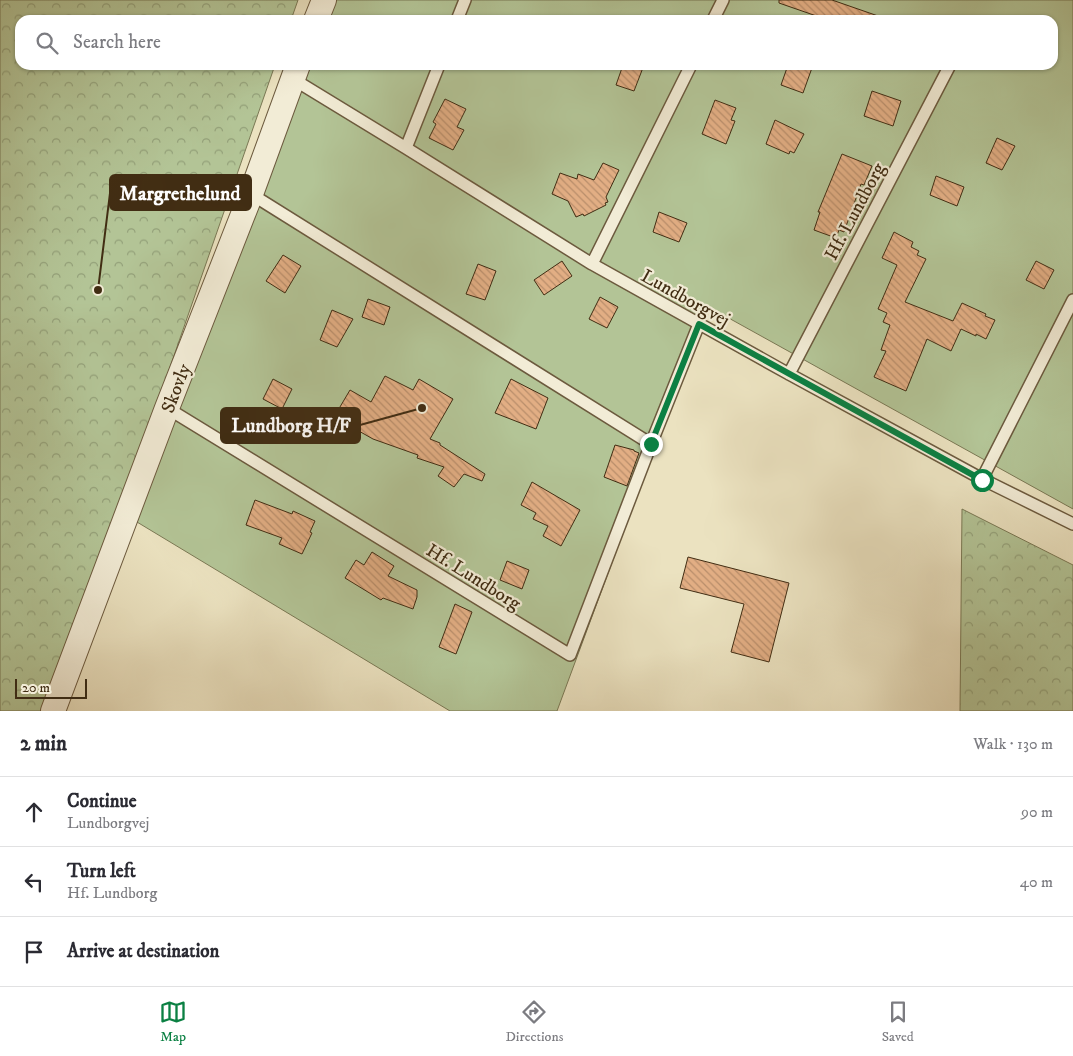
<!DOCTYPE html>
<html lang="en">
<head>
<meta charset="utf-8">
<style>
  body { margin:0; font-family:"IM FELL DW Pica",serif; background:#f7f7f7; color:#2b2b33 }
  .scale { position:absolute; left:15px; bottom:12px; width:72px; box-sizing:border-box; padding-left:5px; border:2px solid #412d13; border-top:0; font-size:14px; line-height:18px; white-space:nowrap; color:#412d13; -webkit-text-stroke:4px #f2ecd6; paint-order:stroke }
  .stop { position:absolute; width:15px; height:15px; margin:-11px; border:4px solid #0b8043; border-radius:50%; background:#fff }
  .stop.end { background:#0b8043; border-color:#fff; box-shadow:0 1px 5px #0008 }
  .list { margin:0; padding:0; list-style:none }
  h2 { display:flex; justify-content:space-between; align-items:center; height:65px; margin:0; padding:0 20px; font-size:21px }
  h2 small { font-size:16px; font-weight:400; color:#7c7c81 }
  .list li { display:grid; grid-template-columns:32px 1fr auto; gap:15px; align-items:center; box-sizing:border-box; height:70px; padding:0 20px; border-top:1px solid #e1e1e2 }
  .list b { display:block; font-size:19px; white-space:nowrap }
  .list p { margin:0; font-size:16px; white-space:nowrap; color:#7c7c81 }
  .list em { font-size:16px; font-style:normal; color:#7c7c81 }
  .icon { flex:none; width:28px; height:28px; fill:none; stroke:currentColor; stroke-width:2; stroke-linecap:round; stroke-linejoin:round }
  .map { position:relative; flex:none; width:1073px; height:711px; overflow:hidden }
  .search { position:absolute; background:#fff; box-shadow:0 1px 4px #0004; left:15px; right:15px; top:15px; height:55px; display:flex; align-items:center; gap:12px; box-sizing:border-box; padding:0 18px; border-radius:15px; color:#7c7c81; font-size:19px }
  .sheet { height:275px; background:#fff }
  nav { display:flex; justify-content:space-around; align-items:center; box-sizing:border-box; height:70px; border-top:1px solid #e1e1e2; background:#fff; font-size:14px; color:#7c7c81 }
  nav a { display:grid; justify-items:center; gap:2px }
  nav .on { color:#0b8043 }
  .map>svg:first-child { display:block }
  .forest { fill:url(#forest-crowns); stroke:#7a7854 }
  .garden { fill:#b3c496; stroke:#7a7854 }
  .building { fill:url(#building-back-hatch); stroke:#412d13 }
  .lines { fill:none; stroke-linecap:round; stroke-linejoin:round }
  .lane-casing { stroke:#6c5a3e; stroke-width:14 }
  .street-casing { stroke:#6c5a3e; stroke-width:26 }
  .lane { stroke:#f2ecd6; stroke-width:11 }
  .street { stroke:#f2ecd6; stroke-width:24 }
  .route { stroke:#0b8043; stroke-width:6 }
  .labels { text-anchor:middle; stroke-width:4.5; stroke-linejoin:round; paint-order:stroke }
  .street-label { font-size:19px; fill:#412d13; stroke:#f2ecd6 }
  .leader { fill:none; stroke:#412d13; stroke-width:2 }
  .callout-dot { fill:#412d13; stroke:#f2ecd6; stroke-width:2 }
  .callout { fill:#412d13; stroke:#412d13; stroke-width:2 }
  .callout-label { font-size:20px; text-anchor:middle; font-weight:bold; fill:#fff }
</style>
</head>
<body>
<div class="map">
<svg width="1073" height="711" viewBox="0 0 1073 711">
  <defs>
    <pattern id="forest-crowns" width="20" height="18" patternUnits="userSpaceOnUse" patternTransform="scale(1.25)"><rect width="20" height="18" fill="#b3c496"/><path d="M2 6a3 3 0 1 1 6 0M12 15a3 3 0 1 1 6 0" fill="none" stroke="#93a079"/></pattern>
    <pattern id="building-back-hatch" width="6" height="6" patternUnits="userSpaceOnUse" patternTransform="scale(1.25)"><rect width="6" height="6" fill="#e2ae84"/><path d="M-1 5l2 2M0 0l6 6M5-1l2 2" fill="none" stroke="#b98e6b"/></pattern>
  </defs>
  <rect width="100%" height="100%" fill="#ebe2c0"/>
  <filter id="stains"><feTurbulence type="fractalNoise" baseFrequency=".004" numOctaves="4"/><feColorMatrix values="0 0 0 0 .2 0 0 0 0 .09 0 0 0 0 .02 0 0 0 .5 -.17"/></filter>
  <radialGradient id="worn" r=".72"><stop offset=".6" stop-color="#630" stop-opacity="0"/><stop offset="1" stop-color="#630" stop-opacity=".3"/></radialGradient>
  <path class="forest" d="M0 0H298L291 20H20V65H275L119 514 42 711H0Z
    M962 509 1073 565V711H960Z"/>
  <path class="garden" d="M328 0H1073V509L707 306 557 711H450L132 519 304 65H1053V20H321Z"/>
  <path class="building" d="M779 0H832L881 17V20H828L779 3Z
    M623 65H644L634 91 616 85Z
    M788 65H813L803 93 781 85Z
    M872 91 901 101 893 126 864 116Z
    M445 99 466 109 457 127 464 130 453 150 429 138 436 124 433 122Z
    M715 100 736 108 731 120 735 121 726 144 702 134Z
    M775 120 804 134 794 153 790 151 789 154 766 144Z
    M997 138 1015 146 1002 170 986 163Z
    M842 154 872 166 864 185 861 184 844 232 839 230 836 238 814 230 820 212H818Z
    M603 163 619 170 606 197 608 202 605 203 606 205 584 216 583 214 576 217 568 201 552 194 560 173 577 179 578 174 594 180Z
    M936 176 964 187 957 206 930 195Z
    M659 212 687 223 679 242 653 232Z
    M894 232 913 242 911 247 919 251 917 255 926 259 905 302 953 321 962 303 986 314 985 316 995 320 986 339 976 334V336L961 329 951 351 927 339 906 391 874 377 886 351 881 350 890 325 883 322 887 313 878 309 897 265 882 258Z
    M283 255 301 266 285 293 266 281Z
    M562 261 572 276 544 295 534 280Z
    M1036 261 1054 270 1044 289 1026 280Z
    M478 264 496 271 485 300 466 294Z
    M600 297 618 307 607 328 589 319Z
    M368 299 390 307 384 325 362 317Z
    M332 310 353 319 337 347 320 340Z
    M385 376 413 390 419 379 453 399 430 439 440 443V445L485 474 482 481 464 474 454 487 438 476 444 467 417 458 418 455 373 439 334 417 350 390 371 402Z
    M273 379 292 389 282 409 263 399Z
    M511 379 548 398 536 429 495 413Z
    M615 445 634 450V451L639 453 627 486 604 477Z
    M532 482 580 510 561 546 543 536 548 526 533 519 536 513 521 505Z
    M255 500 292 514 293 511 315 521 310 532 312 533 302 554 279 544 282 538 246 525Z
    M372 552 394 566 388 576 417 590V597L413 609 383 598 381 600 345 578 356 560 364 565Z
    M688 557 789 583 769 662 731 652 744 604 680 588Z
    M507 561 529 570 522 589 500 580Z
    M455 604 472 612 456 654 439 647Z"/>
  <g class="lines">
    <defs>
      <path id="lane" d="M457 20 465 0
        M713 20 723 0
        M293 79 406 148 592 264 789 374 982 479 1073 524
        M406 148 439 65
        M251 194 651 444
        M592 264 691 65
        M789 374 950 65
        M167 408 570 655 651 444 699 324
        M982 479 1073 300"/>
      <path id="street" d="M316 20 324 0
        M53 711 167 408 251 194 298 65"/>
    </defs>
    <use href="#lane" class="lane-casing"/>
    <use href="#street" class="street-casing"/>
    <use href="#lane" class="lane"/>
    <use href="#street" class="street"/>
  </g>
  <g class="lines">
    <path class="route" d="M651 444 699 324 982 480"/>
  </g>
  <g class="labels">
    <g class="street-label">
      <text transform="translate(854 211) rotate(-62)" y="7">Hf. Lundborg</text>
      <text transform="translate(686 297) rotate(29)" y="7">Lundborgvej</text>
      <text transform="translate(175 388) rotate(-69)" y="7">Skovly</text>
      <text transform="translate(474 576) rotate(32)" y="7">Hf. Lundborg</text>
    </g>
  </g>
  <path class="leader" d="M98 290L110 193M422 408L360 425"/>
  <g class="callout-dot">
    <circle cx="98" cy="290" r="5"/>
    <circle cx="422" cy="408" r="5"/>
  </g>
  <g class="callout">
    <rect x="110" y="175" width="141" height="35" rx="5"/>
    <rect x="221" y="408" width="139" height="35" rx="5"/>
  </g>
  <g class="callout-label">
    <text x="180" y="200">Margrethelund</text>
    <text x="291" y="432">Lundborg H/F</text>
  </g>
  <rect width="100%" height="100%" filter="url(#stains)"/>
  <rect width="100%" height="100%" fill="url(#worn)"/>
</svg>
<div class="scale">20 m</div>
<div class="stop" style="left:982px;top:480px"></div>
<div class="stop end" style="left:651px;top:444px"></div>
<div class="search"><svg class="icon" aria-label="search" viewBox="0 0 24 24"><circle cx="10" cy="10" r="6"/><path d="M15 15l6 6"/></svg>Search here</div>
</div>
<section class="sheet">
<h2>2 min<small>Walk · 130 m</small></h2>
<ul class="list">
<li><svg class="icon" aria-label="ahead" viewBox="0 0 24 24"><path d="M12 20V5M6 11l6-6 6 6"/></svg><div><b>Continue</b><p>Lundborgvej</p></div><em>90 m</em></li>
<li><svg class="icon" aria-label="left" viewBox="0 0 24 24"><path d="M17 20v-9H6M10 6l-5 5 5 5"/></svg><div><b>Turn left</b><p>Hf. Lundborg</p></div><em>40 m</em></li>
<li><svg class="icon" aria-label="arrive" viewBox="0 0 24 24"><path d="M6 21V4h12l-3 4 3 4H6"/></svg><div><b>Arrive at destination</b></div></li>
</ul>
</section>
<nav>
<a class="on"><svg class="icon" aria-label="map" viewBox="0 0 24 24"><path d="M3 6l6-2 6 2 6-2v14l-6 2-6-2-6 2zM9 4v14M15 6v14"/></svg>Map</a>
<a><svg class="icon" aria-label="directions" viewBox="0 0 24 24"><path d="M12 3l9 9-9 9-9-9zM9 14v-3h6M13 9l2 2-2 2"/></svg>Directions</a>
<a><svg class="icon" aria-label="saved" viewBox="0 0 24 24"><path d="M7 4h10v16l-5-4-5 4z"/></svg>Saved</a>
</nav>
</body>
</html>
